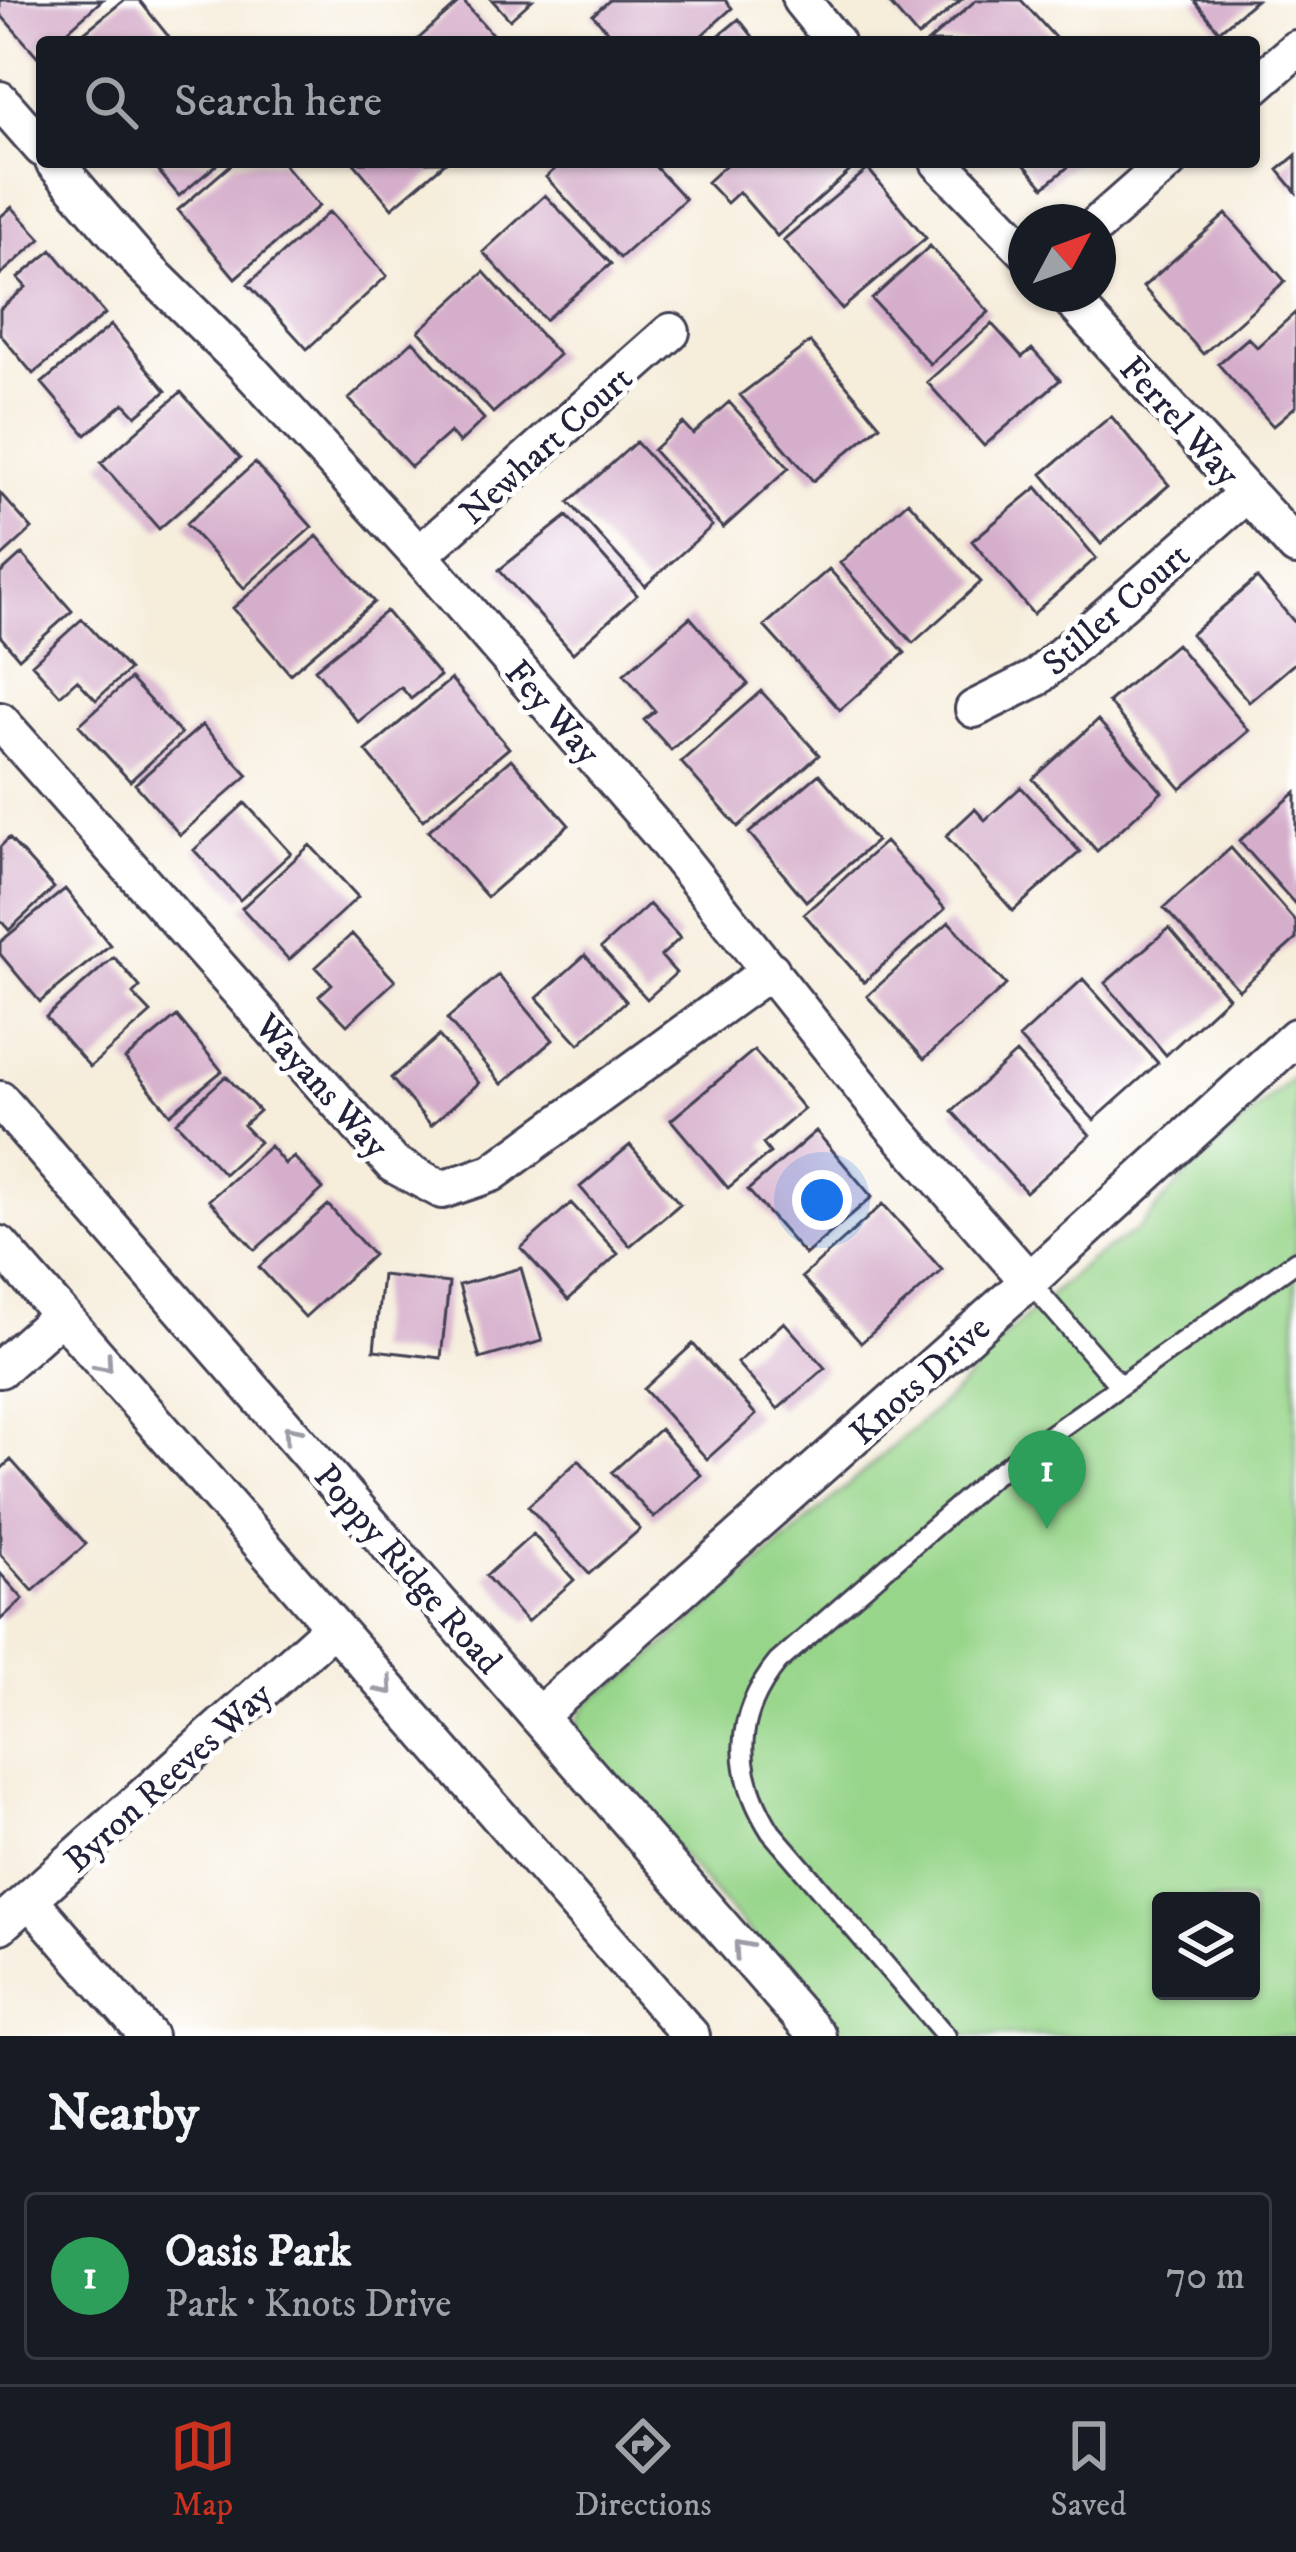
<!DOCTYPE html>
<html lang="en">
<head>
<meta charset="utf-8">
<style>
  body { margin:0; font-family:"IM FELL DW Pica",serif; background:#20242c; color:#f1f3f6 }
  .controls { position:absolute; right:36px; bottom:36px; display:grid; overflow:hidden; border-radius:12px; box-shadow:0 3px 9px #0004 }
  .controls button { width:108px; height:108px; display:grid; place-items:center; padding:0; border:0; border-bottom:3px solid #363941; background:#171b24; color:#f1f3f6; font:60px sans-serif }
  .compass { position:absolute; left:1008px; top:204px; width:108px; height:108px; border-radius:50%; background:#171b24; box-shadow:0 3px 9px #0004; rotate:49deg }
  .you { position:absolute; left:822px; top:1200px; width:42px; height:42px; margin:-30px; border:9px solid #fff; border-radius:50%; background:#1a73e8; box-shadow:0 0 0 18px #1a73e833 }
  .badge { display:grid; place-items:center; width:78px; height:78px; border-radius:50%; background:#c8321e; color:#fff; font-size:39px; font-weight:700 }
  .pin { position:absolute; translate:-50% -99px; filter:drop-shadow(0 3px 6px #0008) }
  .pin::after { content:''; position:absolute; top:63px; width:42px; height:36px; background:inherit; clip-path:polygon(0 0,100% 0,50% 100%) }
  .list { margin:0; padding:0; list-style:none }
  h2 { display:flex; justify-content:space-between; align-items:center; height:156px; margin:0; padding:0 48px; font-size:51px }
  h2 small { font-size:39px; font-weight:400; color:#9ea1a6 }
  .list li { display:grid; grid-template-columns:78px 1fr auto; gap:36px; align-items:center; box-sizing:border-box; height:168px; margin:0 24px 24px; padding:0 24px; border:3px solid #363941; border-radius:12px }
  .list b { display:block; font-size:45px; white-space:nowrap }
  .list p { margin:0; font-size:39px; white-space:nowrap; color:#9ea1a6 }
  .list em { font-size:39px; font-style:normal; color:#9ea1a6 }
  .icon { flex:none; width:66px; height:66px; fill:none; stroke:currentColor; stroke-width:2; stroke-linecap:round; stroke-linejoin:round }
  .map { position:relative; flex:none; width:1296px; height:2036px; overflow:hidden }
  .search { position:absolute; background:#171b24; box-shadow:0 3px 9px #0004; left:36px; right:36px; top:36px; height:132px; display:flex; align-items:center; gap:30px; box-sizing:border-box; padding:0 42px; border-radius:12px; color:#9ea1a6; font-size:45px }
  .sheet { height:348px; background:#171b24 }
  nav { display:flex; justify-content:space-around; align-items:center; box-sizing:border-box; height:168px; border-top:3px solid #363941; background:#171b24; font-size:33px; color:#9ea1a6 }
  nav a { display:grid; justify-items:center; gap:6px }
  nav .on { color:#c8321e }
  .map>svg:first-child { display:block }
  .green { fill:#97d58a; stroke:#5c7c62; stroke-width:3; fill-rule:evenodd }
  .building { fill:#d5aecb }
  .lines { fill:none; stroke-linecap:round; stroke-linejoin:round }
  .lane-casing { stroke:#424053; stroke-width:24 }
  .street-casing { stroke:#424053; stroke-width:42 }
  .lane { stroke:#fff; stroke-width:18 }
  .street { stroke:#fff; stroke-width:36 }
  .oneway { stroke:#9c9ca7 }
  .labels { text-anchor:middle; stroke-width:10; stroke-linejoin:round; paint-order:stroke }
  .street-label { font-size:36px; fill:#22223b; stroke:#fff }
</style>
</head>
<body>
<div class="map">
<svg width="1296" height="2036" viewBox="0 0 1296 2036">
  <rect width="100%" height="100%" fill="#fff"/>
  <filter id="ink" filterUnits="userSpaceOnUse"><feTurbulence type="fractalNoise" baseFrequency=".00833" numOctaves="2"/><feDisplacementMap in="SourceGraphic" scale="24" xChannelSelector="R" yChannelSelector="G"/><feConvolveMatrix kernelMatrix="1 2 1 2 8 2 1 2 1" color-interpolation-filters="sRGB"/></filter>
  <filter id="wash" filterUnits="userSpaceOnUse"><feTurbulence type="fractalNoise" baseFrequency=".004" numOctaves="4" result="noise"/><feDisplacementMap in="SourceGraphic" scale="48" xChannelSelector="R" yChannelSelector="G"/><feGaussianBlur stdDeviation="2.7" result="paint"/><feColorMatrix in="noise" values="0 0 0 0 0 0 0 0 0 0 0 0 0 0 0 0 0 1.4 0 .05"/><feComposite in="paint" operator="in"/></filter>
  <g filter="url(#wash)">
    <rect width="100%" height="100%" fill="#f6eddb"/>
    <path class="green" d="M1296 1074V2036H840L575 1734C577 1698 609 1690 634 1672L962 1386 1001 1339 1090 1260 1137 1230 1193 1168ZM1161 1901H1251V1991H1161Z"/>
    <g id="blocks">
      <path class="building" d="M0 0H102L55 42H42L38 57 0 14Z
        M124 0H139L173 42H72Z
        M462 0 499 42H415Z
        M492 0H532L510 20Z
        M610 0H725L732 8 694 42H617L593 15Z
        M892 0H961L918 37 889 3Z
        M976 0H1021L1059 42H928Z
        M1194 0H1256L1219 31Z
        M739 19 757 42H711Z
        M1296 155V192L1278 170Z
        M151 162H220L179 196Z
        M234 162H282L319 206 235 278 178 210Z
        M353 162H446L392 208Z
        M563 162H651L685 199 620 258 546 177Z
        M729 162H860L777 236 739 192 727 203 707 182Z
        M1022 162H1074L1044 187Z
        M868 169 926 238 842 309 783 240Z
        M545 195 611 264 545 320 483 252Z
        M12 207 41 239 0 275V217Z
        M329 212 387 276 307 349 248 284Z
        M1226 214 1285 281 1203 354 1143 287Z
        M930 246 989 312 930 364 872 299Z
        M52 250 105 314 33 374 0 334V309L26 287 18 278Z
        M484 272 559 355 493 413 419 331Z
        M1296 312V406L1273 426 1218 364 1248 338 1257 347Z
        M992 324 1022 357 1032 349 1060 380 984 446 927 382Z
        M111 325 166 391 136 416 124 403 86 435 42 383Z
        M413 341 484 419 459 443 450 432 411 467 349 399Z
        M810 342 880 425 813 481 740 395Z
        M181 392 240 458 159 529 101 463Z
        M729 402 789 468 723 528 653 450 683 423 693 434Z
        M1111 416 1169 485 1101 544 1042 474Z
        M636 442 712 526 645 586 569 502Z
        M255 463 312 527 244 588 186 524Z
        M1037 487 1096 558 1033 614 972 541Z
        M0 493 32 529 0 558Z
        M908 501 981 582 913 643 840 563Z
        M567 516 637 595 573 653 499 570Z
        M317 536 374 602 290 674 233 608Z
        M22 554 72 611 19 658 0 636V574Z
        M829 569 905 653 840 710 764 626Z
        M1257 578 1296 624V662L1249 702 1191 634Z
        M386 611 440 676 411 699 401 687 358 722 315 669Z
        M690 617 748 684 671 750 644 720 655 711 624 674Z
        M82 619 129 670 96 700 77 680 60 695 32 664Z
        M1176 644 1249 731 1181 789 1108 702Z
        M130 679 181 734 130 781 79 725Z
        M451 679 509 748 423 820 366 751Z
        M761 691 819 755 738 827 681 762Z
        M1098 720 1162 792 1097 851 1033 779Z
        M202 725 248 775 180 835 135 784Z
        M511 759 569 825 487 897 428 831Z
        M819 774 876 841 806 901 749 833Z
        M1021 787 1080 852 1013 911 946 836 975 809 985 820Z
        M1296 792V905L1239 841Z
        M245 803 291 853 240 900 194 850Z
        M9 838 54 888 9 930 0 920V847Z
        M885 842 945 909 864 982 804 914Z
        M310 845 358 897 289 960 242 908Z
        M1231 848 1296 922V939L1239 990 1164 908Z
        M65 889 110 945 40 1002 0 954V942Z
        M649 904 680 938 661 956 676 973 647 999 601 948Z
        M949 922 1006 985 924 1059 867 996Z
        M1169 928 1228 997 1166 1055 1105 983Z
        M352 934 395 981 347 1025 319 996 332 984 316 967Z
        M585 955 626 1001 579 1044 537 998Z
        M114 957 140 987 133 994 151 1013 90 1067 46 1017Z
        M498 975 553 1040 502 1084 447 1019Z
        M1083 979 1158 1063 1094 1120 1019 1038Z
        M177 1016 222 1071 170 1114 125 1059Z
        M439 1036 479 1083 431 1125 391 1078Z
        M754 1050 804 1109 763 1144 770 1153 728 1188 671 1120Z
        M1016 1053 1090 1135 1026 1192 952 1111Z
        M226 1076 259 1111 243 1125 259 1142 224 1174 176 1122Z
        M816 1131 872 1197 805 1255 748 1190Z
        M630 1145 680 1204 630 1246 580 1187Z
        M270 1146 285 1164 294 1157 323 1189 255 1250 209 1200Z
        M571 1203 618 1254 568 1300 521 1248Z
        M883 1204 942 1270 861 1343 802 1277Z
        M328 1205 373 1255 305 1317 259 1267Z
        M521 1268 542 1341 480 1359 459 1285Z
        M382 1275 449 1283 441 1358 374 1350Z
        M784 1322 825 1368 778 1409 737 1363Z
        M693 1344 756 1415 707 1459 644 1389Z
        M660 1429 701 1475 654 1518 612 1472Z
        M11 1460 86 1544 33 1591 0 1554V1470Z
        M579 1460 640 1529 589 1574 528 1506Z
        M533 1534 574 1580 527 1622 486 1576Z
        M0 1573 23 1599 0 1620Z"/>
    </g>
  </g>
  <g filter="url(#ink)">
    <use href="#blocks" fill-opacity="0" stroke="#424053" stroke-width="3"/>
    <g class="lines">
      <defs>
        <path id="lane" d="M1029 1281 1119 1385
          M946 2036 771 1832C733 1772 733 1717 778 1662L991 1477 1296 1261"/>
        <path id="street" d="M801 0 835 42
          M1254 86 1296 49
          M0 100 42 148
          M54 162 143 265 245 365 419 555 659 832 891 1124 1029 1281
          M939 162 1026 251
          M1098 224 1168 162
          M1066 294 1296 547
          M419 555 671 332
          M974 709 1036 678 1247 493
          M0 721 393 1164 442 1190 492 1173 771 970
          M0 1100 817 2036
          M0 1245 691 2036
          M0 1369 61 1315
          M538 1716 1029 1281 1296 1037
          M29 1899 148 2036
          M0 1925 333 1627"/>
      </defs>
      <use href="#lane" class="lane-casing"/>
      <use href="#street" class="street-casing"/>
      <use href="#lane" class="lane"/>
      <use href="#street" class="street"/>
    </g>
    <defs><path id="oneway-chevron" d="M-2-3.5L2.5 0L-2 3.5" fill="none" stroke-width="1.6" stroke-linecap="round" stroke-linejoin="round" transform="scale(3)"/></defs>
    <g class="oneway">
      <use href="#oneway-chevron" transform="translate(105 1364) rotate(49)"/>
      <use href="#oneway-chevron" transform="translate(291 1433) rotate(-131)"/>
      <use href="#oneway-chevron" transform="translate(386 1687) rotate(49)"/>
      <use href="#oneway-chevron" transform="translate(741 1948) rotate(-131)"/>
    </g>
  </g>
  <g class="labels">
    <g class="street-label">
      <text transform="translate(1181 420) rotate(48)" y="13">Ferrel Way</text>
      <text transform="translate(545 444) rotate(-42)" y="13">Newhart Court</text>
      <text transform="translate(1115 608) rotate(-41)" y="13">Stiller Court</text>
      <text transform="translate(554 711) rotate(49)" y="13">Fey Way</text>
      <text transform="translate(323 1085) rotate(48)" y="13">Wayans Way</text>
      <text transform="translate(919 1379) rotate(-42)" y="13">Knots Drive</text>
      <text transform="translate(409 1568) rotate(49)" y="13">Poppy Ridge Road</text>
      <text transform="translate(167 1776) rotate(-42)" y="13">Byron Reeves Way</text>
    </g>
  </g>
</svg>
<div class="controls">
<button><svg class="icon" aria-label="layers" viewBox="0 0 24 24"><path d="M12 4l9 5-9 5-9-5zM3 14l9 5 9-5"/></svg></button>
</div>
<svg class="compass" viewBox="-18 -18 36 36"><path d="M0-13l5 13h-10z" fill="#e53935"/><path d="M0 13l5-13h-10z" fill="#9ea1a6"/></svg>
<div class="you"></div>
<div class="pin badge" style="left:1047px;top:1529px;background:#2e9e5b">1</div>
<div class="search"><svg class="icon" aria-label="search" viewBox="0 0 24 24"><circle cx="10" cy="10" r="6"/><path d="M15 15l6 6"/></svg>Search here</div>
</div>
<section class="sheet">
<h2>Nearby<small></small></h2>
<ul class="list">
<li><span class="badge" style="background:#2e9e5b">1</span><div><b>Oasis Park</b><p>Park · Knots Drive</p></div><em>70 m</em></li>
</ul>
</section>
<nav>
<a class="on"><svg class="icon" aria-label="map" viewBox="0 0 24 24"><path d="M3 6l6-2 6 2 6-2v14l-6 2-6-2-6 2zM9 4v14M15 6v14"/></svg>Map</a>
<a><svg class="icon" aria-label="directions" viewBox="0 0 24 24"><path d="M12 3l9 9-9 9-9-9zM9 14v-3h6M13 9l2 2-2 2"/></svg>Directions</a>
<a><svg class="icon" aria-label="saved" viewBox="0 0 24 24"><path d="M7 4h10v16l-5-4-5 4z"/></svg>Saved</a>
</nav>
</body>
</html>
